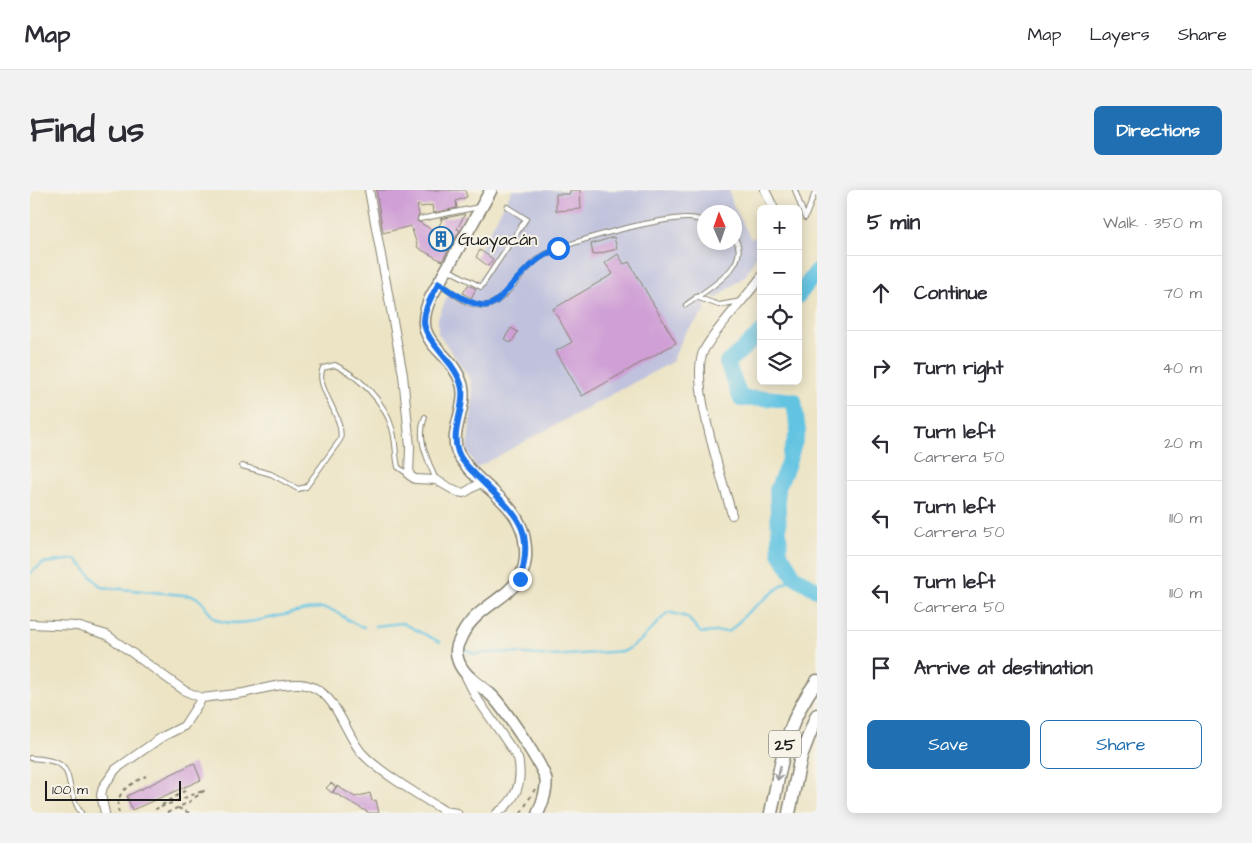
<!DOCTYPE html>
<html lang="en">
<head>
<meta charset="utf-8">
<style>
  body { margin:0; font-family:"Architects Daughter",sans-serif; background:#f2f2f3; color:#2b2b33 }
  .controls { position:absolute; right:15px; top:15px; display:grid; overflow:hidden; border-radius:8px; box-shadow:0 2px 12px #0003 }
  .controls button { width:45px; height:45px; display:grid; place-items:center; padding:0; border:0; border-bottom:1px solid #e1e1e2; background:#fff; color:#2b2b33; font:25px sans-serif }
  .compass { position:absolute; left:667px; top:15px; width:45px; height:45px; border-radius:50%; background:#fff; box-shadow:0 2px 12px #0003; rotate:358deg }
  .scale { position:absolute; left:15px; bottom:12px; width:136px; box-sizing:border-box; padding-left:5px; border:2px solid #1c1c1c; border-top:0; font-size:14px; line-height:18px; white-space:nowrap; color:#1c1c1c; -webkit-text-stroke:4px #f7f3e8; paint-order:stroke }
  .stop { position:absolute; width:15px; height:15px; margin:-11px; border:4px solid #1a73e8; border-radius:50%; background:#fff }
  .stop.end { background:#1a73e8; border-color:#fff; box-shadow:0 1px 5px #0008 }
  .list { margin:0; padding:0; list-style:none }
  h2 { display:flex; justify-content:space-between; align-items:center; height:65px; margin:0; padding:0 20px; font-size:21px }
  h2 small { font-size:16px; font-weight:400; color:#7c7c81 }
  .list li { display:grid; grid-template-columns:32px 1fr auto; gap:15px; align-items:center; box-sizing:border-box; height:75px; padding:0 20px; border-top:1px solid #e1e1e2 }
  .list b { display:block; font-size:19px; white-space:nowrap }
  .list p { margin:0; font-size:16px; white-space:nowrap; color:#7c7c81 }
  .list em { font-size:16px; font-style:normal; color:#7c7c81 }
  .actions { display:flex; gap:10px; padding:15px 20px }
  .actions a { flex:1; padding:11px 0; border:1px solid #1f6fb2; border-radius:8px; text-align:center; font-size:18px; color:#1f6fb2 }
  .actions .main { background:#1f6fb2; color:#fff }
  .icon { flex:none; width:28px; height:28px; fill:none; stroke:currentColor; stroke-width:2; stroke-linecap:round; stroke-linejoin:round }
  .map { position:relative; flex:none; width:787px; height:623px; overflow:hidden; border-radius:8px }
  header { display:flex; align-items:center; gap:30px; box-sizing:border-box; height:70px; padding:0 25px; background:#fff; border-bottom:1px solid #e1e1e2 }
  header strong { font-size:24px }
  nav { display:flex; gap:28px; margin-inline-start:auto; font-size:18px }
  .intro { display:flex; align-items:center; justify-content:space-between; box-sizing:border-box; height:120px; padding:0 30px }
  h1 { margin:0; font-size:35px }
  .button { padding:12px 22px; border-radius:8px; background:#1f6fb2; color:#fff; font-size:18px; font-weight:700 }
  main { display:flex; gap:30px; padding:0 30px }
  aside { flex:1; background:#fff; border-radius:8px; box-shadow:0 2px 12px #0003 }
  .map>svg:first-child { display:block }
  .industrial { fill:#c0c2dd; fill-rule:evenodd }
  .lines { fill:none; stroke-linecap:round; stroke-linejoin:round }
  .stream { stroke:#64c4e2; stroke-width:2.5 }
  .river { stroke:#64c4e2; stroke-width:16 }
  .building { fill:#cf9fd5 }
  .service-casing { stroke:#848070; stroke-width:6 }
  .minor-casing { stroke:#848070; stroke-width:10 }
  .secondary-casing { stroke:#848070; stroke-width:14 }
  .trunk-casing { stroke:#848070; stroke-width:15 }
  .path { stroke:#848070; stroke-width:2; stroke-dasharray:4 4; stroke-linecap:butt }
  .service { stroke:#fff; stroke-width:4 }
  .minor { stroke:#fff; stroke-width:8 }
  .secondary { stroke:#fff; stroke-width:11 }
  .trunk { stroke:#fff; stroke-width:12 }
  .oneway { stroke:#999 }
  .route { stroke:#1a73e8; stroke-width:6 }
  .labels { text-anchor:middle; stroke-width:4; stroke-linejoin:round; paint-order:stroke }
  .shield { fill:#f7f3e8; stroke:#5e5c59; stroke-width:1 }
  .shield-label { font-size:16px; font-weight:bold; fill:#1c1c1c }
  .poi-label { font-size:18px; fill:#1c1c1c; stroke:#f7f3e8; text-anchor:start }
</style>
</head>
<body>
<header>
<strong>Map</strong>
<nav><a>Map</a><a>Layers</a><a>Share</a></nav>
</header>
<div class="intro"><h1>Find us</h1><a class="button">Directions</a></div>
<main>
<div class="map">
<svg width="787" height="623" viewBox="0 0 787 623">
  <rect width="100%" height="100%" fill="#f7f3e8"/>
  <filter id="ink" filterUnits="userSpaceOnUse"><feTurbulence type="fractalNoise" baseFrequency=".02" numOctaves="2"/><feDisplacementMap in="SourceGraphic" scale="10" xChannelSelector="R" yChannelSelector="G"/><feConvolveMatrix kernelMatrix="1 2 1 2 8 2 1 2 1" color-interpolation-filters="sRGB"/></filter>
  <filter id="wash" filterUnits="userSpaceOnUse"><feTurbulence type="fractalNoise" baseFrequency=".0096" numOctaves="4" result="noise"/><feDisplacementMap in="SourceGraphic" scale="20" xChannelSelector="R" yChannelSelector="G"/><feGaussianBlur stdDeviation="1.12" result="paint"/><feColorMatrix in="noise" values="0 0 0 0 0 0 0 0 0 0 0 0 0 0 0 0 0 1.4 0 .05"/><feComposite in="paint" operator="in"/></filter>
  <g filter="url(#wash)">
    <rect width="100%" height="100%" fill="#ece4c5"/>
    <path class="industrial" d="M482 0H699L703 15 721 49 731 44V57L716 85 687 108 681 106 675 115 676 121 655 143 642 172 446 278 437 260 443 210 441 190 408 143V128L418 105 432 114 437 106 433 103 439 94 444 97 458 76 446 67ZM674 22H704V52H674Z"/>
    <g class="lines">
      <path class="stream" d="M0 383 14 373 46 369 71 397 164 406C178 414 175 420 184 428 203 443 266 419 290 418 307 417 318 434 334 437
        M345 436 372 433 410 452
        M432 457 444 464 470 462 522 466 595 461 611 450 638 422 657 427 671 443 700 441 717 423 764 386"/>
      <path class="river" d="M768 106 787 81
        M731 143 697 173 711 209 737 208 764 211 768 241 757 276 747 300 750 363 764 386 787 400"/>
    </g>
    <g id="blocks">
      <path class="building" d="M346 0H435L437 7 426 11 427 18 403 23 402 15 392 17 387 15 389 25 387 31 406 42 412 30 410 29 435 24 427 39 430 40 412 71 388 58 381 36 353 43Z
        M540 0H550L551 19 526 21V4H540Z
        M584 47 587 59 563 65 561 54Z
        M450 60 463 69 458 76 446 67Z
        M588 64 594 74 599 72 646 153 552 206 526 161 542 152 523 119 583 84 575 73Z
        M438 95 446 99 441 108 433 103Z
        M481 138 488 142 481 153 474 149Z
        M164 573 171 590 102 620 97 606Z
        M301 593 306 597 302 603 296 598Z
        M307 596 325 607 340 603 342 611 346 610 349 623H339L303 602Z"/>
    </g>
  </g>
  <g filter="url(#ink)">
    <use href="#blocks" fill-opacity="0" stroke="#848070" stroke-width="1"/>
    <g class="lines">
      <defs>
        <path id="service" d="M765 0 775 28 786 0
          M390 29 449 17
          M419 80 451 97 496 29 477 17
          M411 94C425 104 440 119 458 115 474 112 492 82 505 71 527 53 630 27 659 28 664 28 670 30 674 31
          M666 107 689 115 711 111
          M656 115C675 100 724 76 704 47
          M395 227C386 248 398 270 406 290
          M212 276 241 284 268 299 276 297 310 250C316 228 283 196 293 178L305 175C330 187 354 211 362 238 366 250 365 264 368 277L379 285
          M0 568C53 571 29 589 51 623"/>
        <path id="minor" d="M339 0 373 185 380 257 379 285 385 289 406 290 427 302 434 303 452 292
          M735 0 744 19
          M702 325C693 290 658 190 674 160 689 134 713 112 731 87
          M0 434 47 436 77 445 155 501 172 508
          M436 487 446 507 488 568C493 591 487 610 467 623
          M414 621 427 623
          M75 623 71 605 73 597 86 579 132 547 154 536 172 508C186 506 200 505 214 503 232 499 251 493 270 494 306 497 312 539 331 562 347 581 395 609 418 623"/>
        <path id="secondary" d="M461 0 401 107C378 155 421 157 432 195 438 218 417 244 429 265 447 296 487 311 494 347 506 408 453 404 432 445 429 452 425 457 427 466 430 484 448 493 461 505 472 515 514 577 516 590 517 600 512 614 508 623"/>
        <path id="trunk" d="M741 623C752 572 754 535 787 491
          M759 623 771 566 787 525"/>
      </defs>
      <use href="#service" class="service-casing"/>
      <use href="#minor" class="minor-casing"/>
      <use href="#secondary" class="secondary-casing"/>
      <use href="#trunk" class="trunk-casing"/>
      <path class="path" d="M148 618 160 623
        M89 623C83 603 100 594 116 586
        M137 623 159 612 175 600 126 619 156 600 155 596
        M491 623 505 599"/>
      <use href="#service" class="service"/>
      <use href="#minor" class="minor"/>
      <use href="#secondary" class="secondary"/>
      <use href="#trunk" class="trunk"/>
    </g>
    <defs><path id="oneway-shaft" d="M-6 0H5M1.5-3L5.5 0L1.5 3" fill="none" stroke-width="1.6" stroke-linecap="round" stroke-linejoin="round" transform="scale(1.25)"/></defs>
    <use class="oneway" href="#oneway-shaft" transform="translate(749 583) rotate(101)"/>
  </g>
  <g class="lines" filter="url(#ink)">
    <path class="route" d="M490 389C508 331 478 320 444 283 438 277 431 271 428 262 420 242 435 220 432 199 431 190 426 182 421 175 392 139 384 136 409 93 471 137 460 109 505 72 511 66 521 62 528 58"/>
  </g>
  <defs>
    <symbol id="building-ring" viewBox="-11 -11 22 22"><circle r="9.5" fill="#f7f3e8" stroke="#1f6fb2" stroke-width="1.5"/><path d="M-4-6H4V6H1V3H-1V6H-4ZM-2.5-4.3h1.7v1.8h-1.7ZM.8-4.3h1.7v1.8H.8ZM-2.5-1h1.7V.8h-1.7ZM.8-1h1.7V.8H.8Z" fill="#1f6fb2"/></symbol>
  </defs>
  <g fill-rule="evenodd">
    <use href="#building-ring" x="397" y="35" width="28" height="28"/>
  </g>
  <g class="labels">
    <rect class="shield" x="739" y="540.5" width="32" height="27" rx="4"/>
    <g class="shield-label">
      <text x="755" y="560">25</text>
    </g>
    <g class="poi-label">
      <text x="428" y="55">Guayacán</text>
    </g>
  </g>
</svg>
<div class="controls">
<button>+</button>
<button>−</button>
<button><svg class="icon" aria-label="locate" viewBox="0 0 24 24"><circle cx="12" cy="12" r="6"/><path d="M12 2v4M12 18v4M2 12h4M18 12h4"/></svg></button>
<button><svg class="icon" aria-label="layers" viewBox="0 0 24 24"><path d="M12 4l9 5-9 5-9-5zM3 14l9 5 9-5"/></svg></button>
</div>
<svg class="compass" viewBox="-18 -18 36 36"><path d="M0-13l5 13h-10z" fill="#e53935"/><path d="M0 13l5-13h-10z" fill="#7c7c81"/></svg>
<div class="scale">100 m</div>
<div class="stop" style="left:528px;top:58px"></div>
<div class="stop end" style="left:490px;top:389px"></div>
</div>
<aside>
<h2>5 min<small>Walk · 350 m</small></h2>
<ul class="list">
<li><svg class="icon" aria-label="ahead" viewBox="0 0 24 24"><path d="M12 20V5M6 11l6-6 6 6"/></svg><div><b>Continue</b></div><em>70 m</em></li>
<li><svg class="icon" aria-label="right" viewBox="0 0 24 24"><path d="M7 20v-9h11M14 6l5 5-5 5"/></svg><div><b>Turn right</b></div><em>40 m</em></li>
<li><svg class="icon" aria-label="left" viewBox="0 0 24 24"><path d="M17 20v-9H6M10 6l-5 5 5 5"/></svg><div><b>Turn left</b><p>Carrera 50</p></div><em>20 m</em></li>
<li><svg class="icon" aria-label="left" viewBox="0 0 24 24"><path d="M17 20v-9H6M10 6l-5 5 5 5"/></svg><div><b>Turn left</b><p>Carrera 50</p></div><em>110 m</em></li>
<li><svg class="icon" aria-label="left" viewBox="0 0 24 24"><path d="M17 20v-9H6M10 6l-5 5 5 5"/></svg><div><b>Turn left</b><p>Carrera 50</p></div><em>110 m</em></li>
<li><svg class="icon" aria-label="arrive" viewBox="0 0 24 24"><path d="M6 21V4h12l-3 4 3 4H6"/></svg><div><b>Arrive at destination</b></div></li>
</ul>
<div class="actions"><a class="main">Save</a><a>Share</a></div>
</aside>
</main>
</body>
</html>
